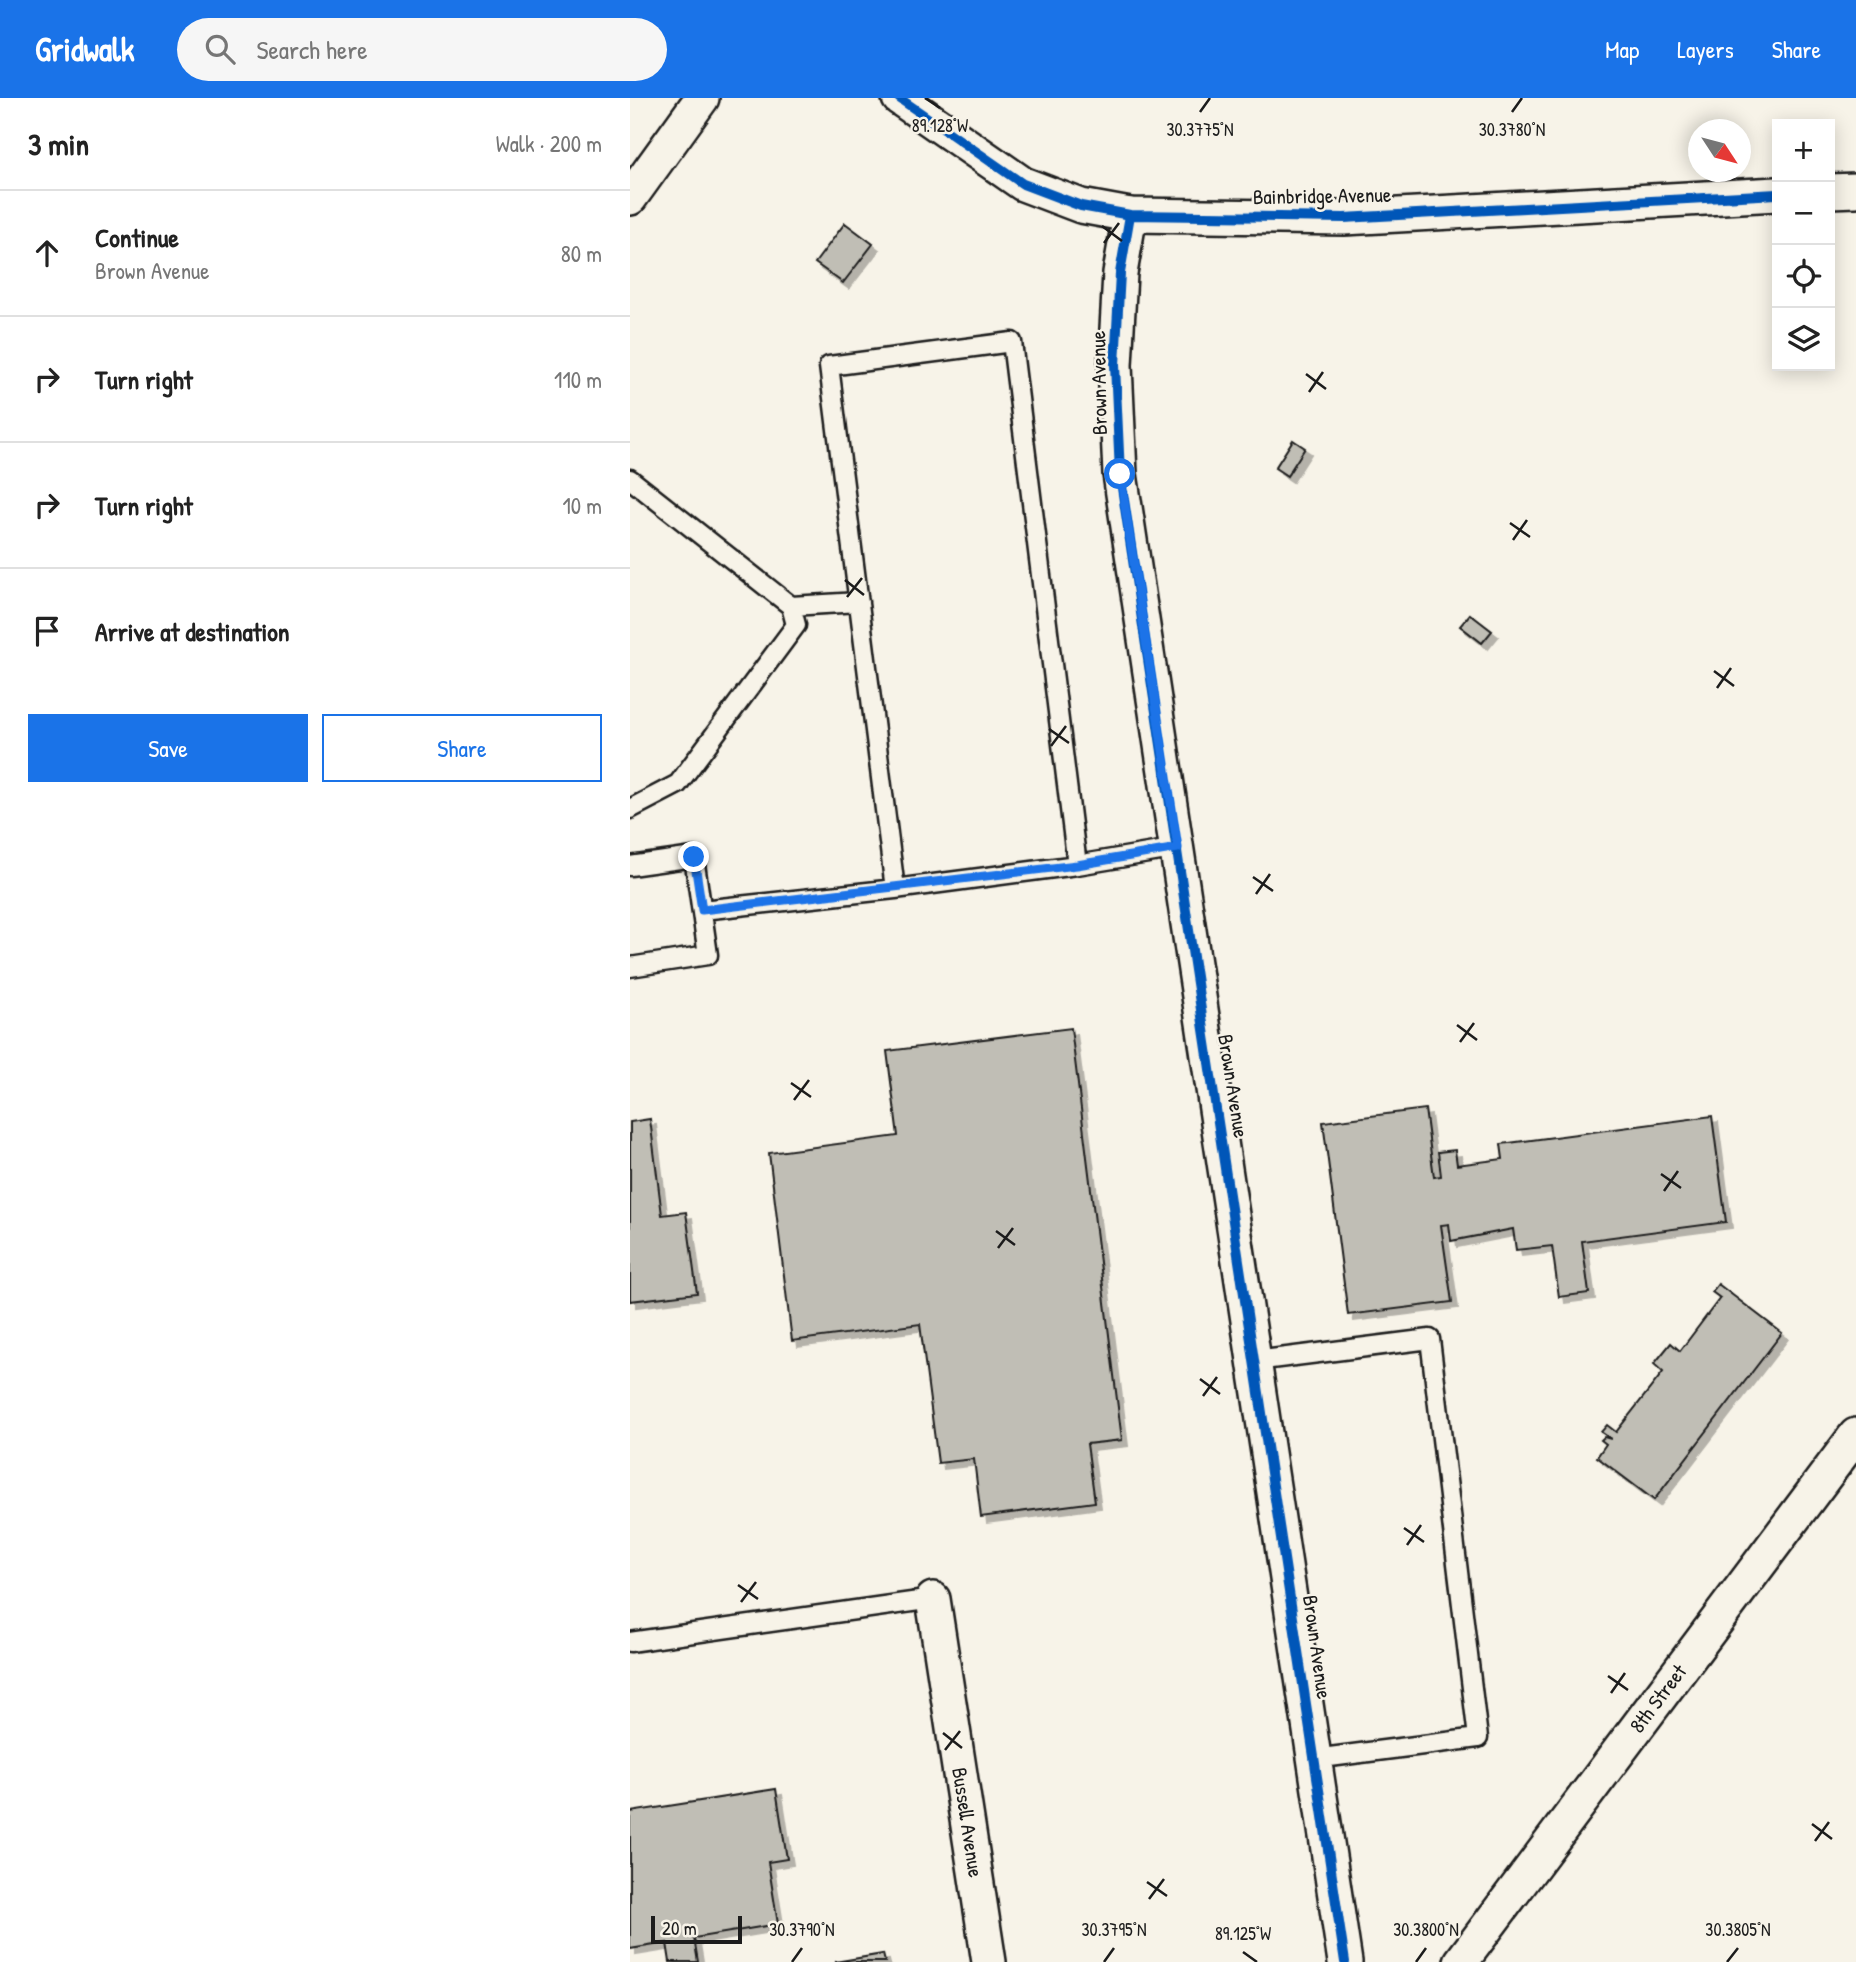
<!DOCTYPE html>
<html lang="en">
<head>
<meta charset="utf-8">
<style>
  body { margin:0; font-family:"Patrick Hand",sans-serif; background:#f6f6f6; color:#222 }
  .controls { position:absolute; right:21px; top:21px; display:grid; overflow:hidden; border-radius:0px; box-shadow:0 4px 18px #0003 }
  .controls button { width:63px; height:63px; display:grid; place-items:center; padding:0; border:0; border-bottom:2px solid #e0e0e0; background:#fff; color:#222; font:35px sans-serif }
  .compass { position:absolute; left:1058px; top:21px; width:63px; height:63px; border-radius:50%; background:#fff; box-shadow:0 4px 18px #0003; rotate:126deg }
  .scale { position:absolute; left:21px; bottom:18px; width:91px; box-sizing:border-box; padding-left:7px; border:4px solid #1c1c1c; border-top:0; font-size:19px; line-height:24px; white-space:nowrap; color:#1c1c1c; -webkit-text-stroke:5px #f7f3e8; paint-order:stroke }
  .stop { position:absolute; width:21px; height:21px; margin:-16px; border:5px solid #1a73e8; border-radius:50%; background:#fff }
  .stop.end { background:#1a73e8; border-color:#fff; box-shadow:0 2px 7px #0008 }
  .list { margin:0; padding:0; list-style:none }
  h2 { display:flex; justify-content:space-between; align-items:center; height:91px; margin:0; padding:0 28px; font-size:30px }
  h2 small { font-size:23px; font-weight:400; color:#767676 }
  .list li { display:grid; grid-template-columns:46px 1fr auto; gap:21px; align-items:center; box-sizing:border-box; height:126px; padding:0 28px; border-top:2px solid #e0e0e0 }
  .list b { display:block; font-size:26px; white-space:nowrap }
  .list p { margin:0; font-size:23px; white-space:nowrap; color:#767676 }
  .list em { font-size:23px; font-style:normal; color:#767676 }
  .actions { display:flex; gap:14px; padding:21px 28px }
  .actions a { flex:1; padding:16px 0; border:2px solid #1a73e8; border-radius:0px; text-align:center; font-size:24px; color:#1a73e8 }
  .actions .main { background:#1a73e8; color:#fff }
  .icon { flex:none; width:38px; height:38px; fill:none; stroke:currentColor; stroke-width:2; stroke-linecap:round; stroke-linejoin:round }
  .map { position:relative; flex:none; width:1226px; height:1864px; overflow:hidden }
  header { display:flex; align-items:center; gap:42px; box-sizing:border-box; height:98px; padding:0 35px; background:#1a73e8; color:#fff }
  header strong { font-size:33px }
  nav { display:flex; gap:38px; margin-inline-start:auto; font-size:24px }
  .search { width:490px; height:63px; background:#f6f6f6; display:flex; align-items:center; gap:18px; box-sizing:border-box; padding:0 24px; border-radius:38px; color:#767676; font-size:26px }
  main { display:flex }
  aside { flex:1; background:#fff }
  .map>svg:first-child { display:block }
  .building { fill:#c0beb5; stroke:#1c1c1c; stroke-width:2; filter:url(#shadow) }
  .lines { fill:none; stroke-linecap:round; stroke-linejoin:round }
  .service-casing { stroke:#1c1c1c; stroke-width:23 }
  .minor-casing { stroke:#1c1c1c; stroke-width:38 }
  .service { stroke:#f7f3e8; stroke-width:18 }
  .minor { stroke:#f7f3e8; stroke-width:33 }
  .cycleway-casing { stroke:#f7f3e8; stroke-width:15 }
  .cycleway { stroke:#0057b8; stroke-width:10 }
  .route { stroke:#1a73e8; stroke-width:9 }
  .ticks { fill:none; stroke:#1c1c1c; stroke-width:2.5 }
  .labels { text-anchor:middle; stroke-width:5; stroke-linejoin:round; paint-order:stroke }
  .street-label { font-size:21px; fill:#1c1c1c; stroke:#f7f3e8 }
  .ticks-label { font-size:18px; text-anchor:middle; fill:#1c1c1c; stroke:#f7f3e8; stroke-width:5; stroke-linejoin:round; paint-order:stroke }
</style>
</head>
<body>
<header>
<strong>Gridwalk</strong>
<div class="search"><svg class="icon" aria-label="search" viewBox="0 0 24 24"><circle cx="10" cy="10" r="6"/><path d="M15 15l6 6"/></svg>Search here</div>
<nav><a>Map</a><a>Layers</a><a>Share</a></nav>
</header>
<main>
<aside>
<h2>3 min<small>Walk · 200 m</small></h2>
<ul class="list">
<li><svg class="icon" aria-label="ahead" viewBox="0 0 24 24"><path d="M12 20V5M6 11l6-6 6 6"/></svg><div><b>Continue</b><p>Brown Avenue</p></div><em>80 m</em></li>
<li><svg class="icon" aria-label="right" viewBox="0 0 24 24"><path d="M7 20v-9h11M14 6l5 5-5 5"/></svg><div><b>Turn right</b></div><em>110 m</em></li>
<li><svg class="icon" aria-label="right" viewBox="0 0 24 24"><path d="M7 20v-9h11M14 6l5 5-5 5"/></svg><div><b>Turn right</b></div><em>10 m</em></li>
<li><svg class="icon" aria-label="arrive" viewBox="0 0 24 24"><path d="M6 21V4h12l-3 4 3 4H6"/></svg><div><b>Arrive at destination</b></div></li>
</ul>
<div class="actions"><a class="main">Save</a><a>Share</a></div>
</aside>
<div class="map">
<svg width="1226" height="1864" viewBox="0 0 1226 1864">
  <defs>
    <filter id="shadow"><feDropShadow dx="6" dy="6" stdDeviation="0" flood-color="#0004"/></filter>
  </defs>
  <rect width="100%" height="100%" fill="#f7f3e8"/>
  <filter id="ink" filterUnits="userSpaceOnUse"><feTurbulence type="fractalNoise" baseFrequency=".0143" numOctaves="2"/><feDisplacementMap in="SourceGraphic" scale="14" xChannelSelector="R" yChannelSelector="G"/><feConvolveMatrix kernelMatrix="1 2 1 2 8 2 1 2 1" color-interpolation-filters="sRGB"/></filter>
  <g filter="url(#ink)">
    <path class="building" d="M215 125 243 146 213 185 185 165Z
      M663 342 675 350 657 378 645 370Z
      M840 516 862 533 852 545 830 528Z
      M441 930 492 1342 457 1346 465 1404 351 1419 344 1361 308 1365 290 1226 162 1243 139 1055 268 1038 257 953Z
      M795 1011 804 1079 811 1078 808 1054 825 1052 827 1067 873 1061 871 1046 1082 1018 1096 1124 952 1143 959 1195 929 1199 922 1148 886 1152 883 1131 821 1143 819 1126 811 1127 822 1204 718 1217 693 1024Z
      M20 1021 32 1117 56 1114 67 1195 0 1203V1024Z
      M1088 1186 1152 1235 1024 1402 967 1359 976 1346 971 1342 974 1339 981 1341 971 1334 977 1327 986 1334 1033 1274 1024 1266 1041 1245 1050 1253 1090 1200 1082 1194Z
      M146 1691 157 1761 138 1764 148 1826 64 1840 68 1864H40L37 1845 0 1851V1714Z
      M253 1856 255 1864H205Z"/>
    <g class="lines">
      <defs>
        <path id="service" d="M382 244 447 767 265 791 199 268Z
          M0 381 161 508 166 527 48 686 0 711
          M161 508 229 504
          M447 767 548 750
          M0 768 64 759 78 857 0 869
          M72 812 265 791
          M625 1263 800 1241 848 1640 684 1661
          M0 1544 303 1501"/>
        <g id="minor">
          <path d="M269 0 393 86 451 108 500 117 714 120 1147 96"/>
          <path d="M1200 93 1226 92"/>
          <path d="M0 100 72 0"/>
          <path d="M500 117 490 175 485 267 490 376 715 1864"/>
          <path id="s1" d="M303 1501 359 1864"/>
          <path id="s2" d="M831 1864 1226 1337"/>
        </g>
      </defs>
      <use href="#service" class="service-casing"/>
      <use href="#minor" class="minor-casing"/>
      <use href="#service" class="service"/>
      <use href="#minor" class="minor"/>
      <defs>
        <path id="cycleway" d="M269 0 393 86 451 108 500 117 714 120 1147 96
          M500 117 490 175 485 267 490 376 715 1864"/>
      </defs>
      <use href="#cycleway" class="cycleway-casing"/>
      <use href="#cycleway" class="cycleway"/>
    </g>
  </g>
  <g class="lines" filter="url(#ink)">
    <path class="route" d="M64 759 72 812 447 767 548 750 490 376"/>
  </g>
  <path class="ticks" d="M295 0 310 10M570 14 580 0M882 14 892 0M472 128 492 143M474 145 489 125M676 276 696 291M679 294 693 274M880 425 900 439M883 442 897 422M215 482 234 497M217 499 232 480M1084 573 1104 588M1087 590 1101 570M419 631 439 645M421 648 436 628M623 779 643 793M626 796 640 776M827 927 847 942M830 944 844 925M161 985 181 999M164 1002 179 982M1031 1076 1051 1090M1034 1093 1048 1073M366 1133 385 1147M368 1150 383 1130M570 1281 590 1296M573 1298 587 1279M774 1430 794 1444M777 1447 791 1427M108 1487 128 1501M111 1504 126 1484M978 1578 998 1592M981 1595 995 1575M313 1635 332 1650M315 1652 330 1633M1182 1726 1202 1741M1185 1743 1199 1724M517 1784 537 1798M519 1801 534 1781M613 1854 627 1864M162 1864 172 1850M474 1864 484 1850M786 1864 796 1850M1097 1864 1108 1850"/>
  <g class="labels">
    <g class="street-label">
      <text transform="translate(692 98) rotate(-1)" y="7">Bainbridge Avenue</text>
      <text transform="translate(469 285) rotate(-91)" y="7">Brown Avenue</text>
      <text transform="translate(603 988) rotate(81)" y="7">Brown Avenue</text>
      <text transform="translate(687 1549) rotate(82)" y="7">Brown Avenue</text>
      <text dy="7" stroke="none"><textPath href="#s2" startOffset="329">8th Street</textPath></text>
      <text dy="7" stroke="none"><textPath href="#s1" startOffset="226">Bussell Avenue</textPath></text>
    </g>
  </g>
  <g class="ticks-label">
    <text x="310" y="34">89.128°W</text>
    <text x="570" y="38">30.3775°N</text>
    <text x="882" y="38">30.3780°N</text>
    <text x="172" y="1838">30.3790°N</text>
    <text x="484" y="1838">30.3795°N</text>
    <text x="796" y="1838">30.3800°N</text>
    <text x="1108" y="1838">30.3805°N</text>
    <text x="613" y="1842">89.125°W</text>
  </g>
</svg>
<div class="controls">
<button>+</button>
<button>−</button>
<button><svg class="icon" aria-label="locate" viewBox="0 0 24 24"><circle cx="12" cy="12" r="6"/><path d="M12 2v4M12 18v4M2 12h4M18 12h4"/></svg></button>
<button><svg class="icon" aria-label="layers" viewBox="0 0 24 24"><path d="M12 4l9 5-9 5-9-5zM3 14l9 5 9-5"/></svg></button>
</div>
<svg class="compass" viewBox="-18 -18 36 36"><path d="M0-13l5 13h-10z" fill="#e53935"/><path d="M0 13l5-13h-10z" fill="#767676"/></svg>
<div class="scale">20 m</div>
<div class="stop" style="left:490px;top:376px"></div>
<div class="stop end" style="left:64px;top:759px"></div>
</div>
</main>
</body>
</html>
